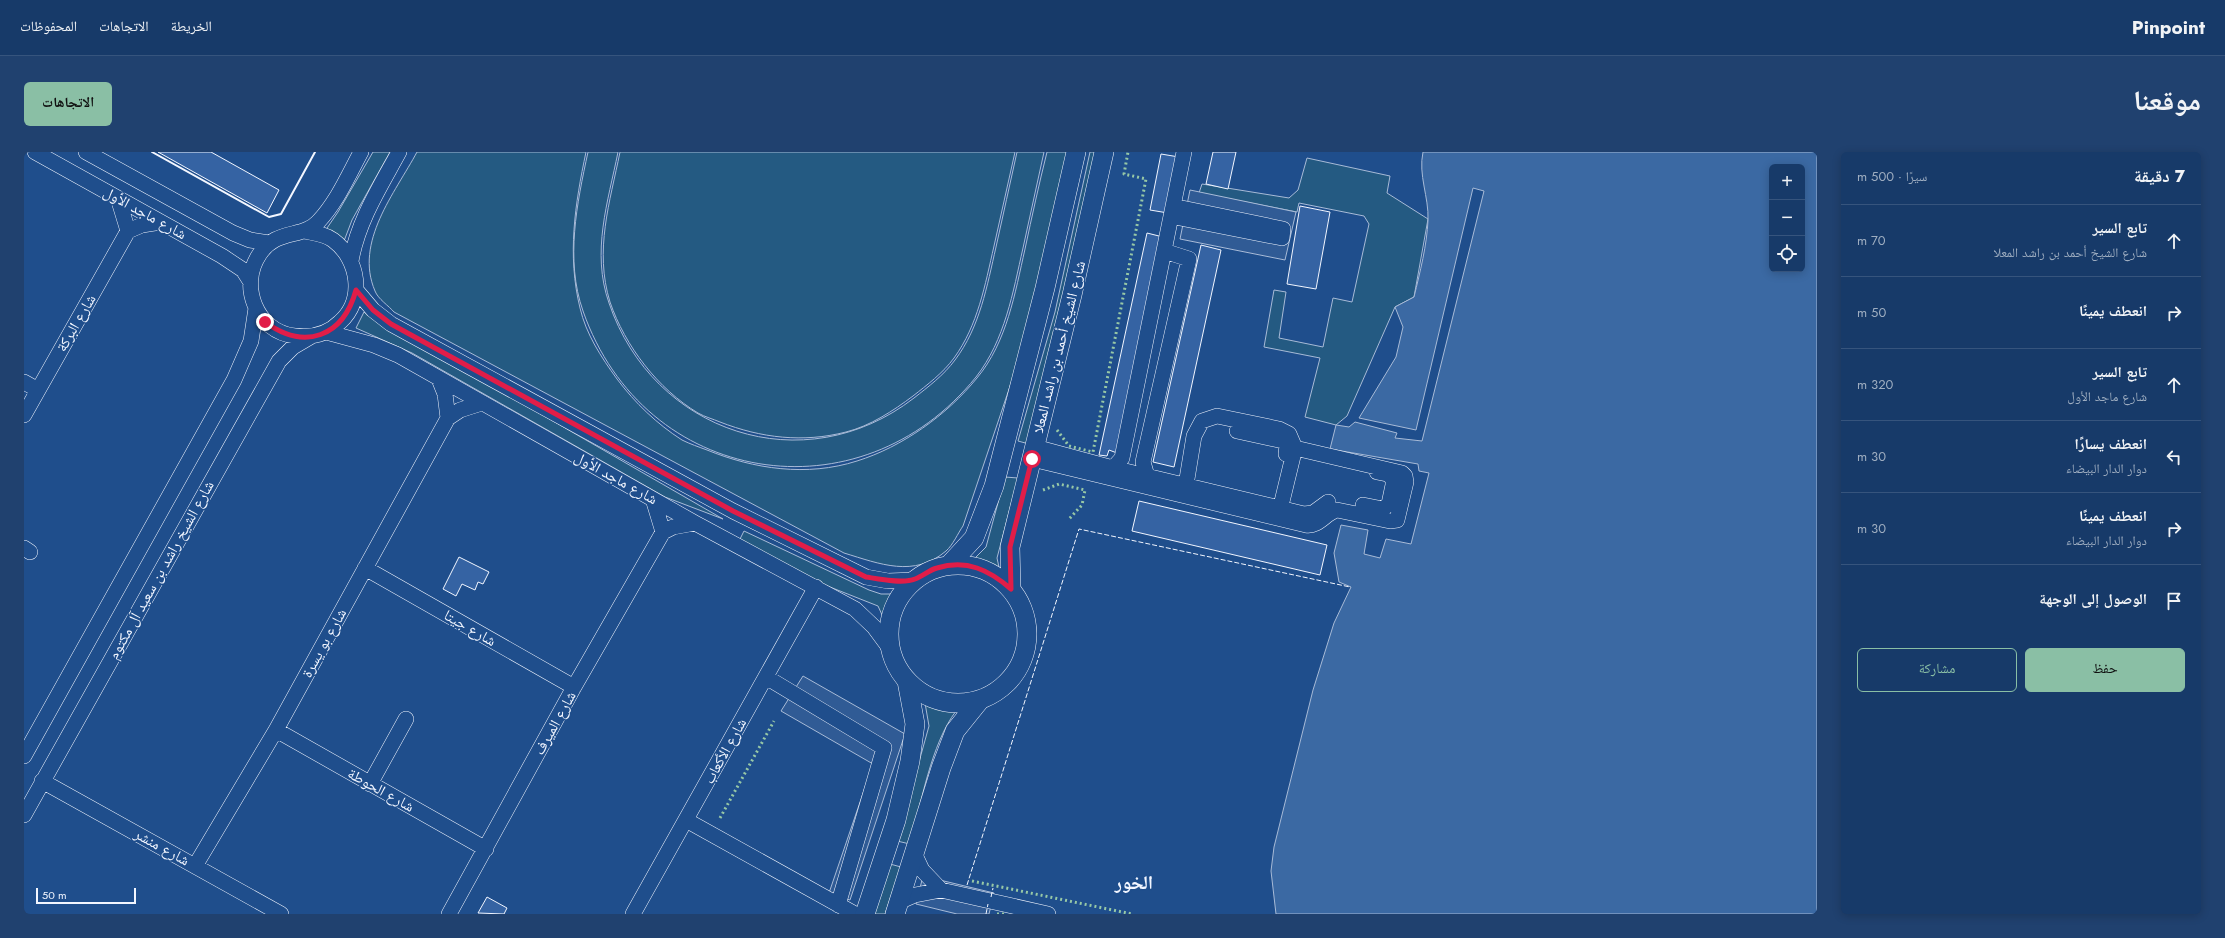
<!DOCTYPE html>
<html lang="ar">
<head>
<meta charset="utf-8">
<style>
  body { margin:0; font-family:Jost,"Noto Naskh Arabic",sans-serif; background:#20416f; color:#f1f3f6; direction:rtl }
  .controls { position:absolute; right:12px; top:12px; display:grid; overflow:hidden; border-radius:6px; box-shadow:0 2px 10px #0003 }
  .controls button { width:36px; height:36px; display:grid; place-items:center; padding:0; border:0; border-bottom:1px solid #36547d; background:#173a69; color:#f1f3f6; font:20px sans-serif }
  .scale { position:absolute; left:12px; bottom:10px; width:100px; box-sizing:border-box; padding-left:4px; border:2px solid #f2f6ff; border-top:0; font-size:11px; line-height:14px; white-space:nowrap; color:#f2f6ff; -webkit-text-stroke:3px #1f4e8c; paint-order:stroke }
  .stop { position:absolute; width:12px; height:12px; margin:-9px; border:3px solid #e11d48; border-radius:50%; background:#fff }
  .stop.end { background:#e11d48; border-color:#fff; box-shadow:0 1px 4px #0008 }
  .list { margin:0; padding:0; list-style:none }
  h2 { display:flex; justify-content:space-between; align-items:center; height:52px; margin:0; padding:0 16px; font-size:17px }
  h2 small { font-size:13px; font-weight:400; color:#9eadc0 }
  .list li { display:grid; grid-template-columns:26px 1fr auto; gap:12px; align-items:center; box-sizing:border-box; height:72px; padding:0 16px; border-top:1px solid #36547d }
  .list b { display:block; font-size:15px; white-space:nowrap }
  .list p { margin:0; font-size:13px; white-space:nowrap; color:#9eadc0 }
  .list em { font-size:13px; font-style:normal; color:#9eadc0 }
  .actions { display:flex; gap:8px; padding:12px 16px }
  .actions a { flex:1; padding:9px 0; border:1px solid #8abfa5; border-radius:6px; text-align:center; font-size:14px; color:#8abfa5 }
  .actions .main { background:#8abfa5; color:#111 }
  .icon { flex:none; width:22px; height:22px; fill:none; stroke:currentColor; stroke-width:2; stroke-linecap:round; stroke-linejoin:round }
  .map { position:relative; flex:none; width:1793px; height:762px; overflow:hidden; direction:ltr; border-radius:6px }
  header { display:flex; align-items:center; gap:24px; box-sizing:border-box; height:56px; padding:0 20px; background:#173a69; border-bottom:1px solid #36547d }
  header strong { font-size:19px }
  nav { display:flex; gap:22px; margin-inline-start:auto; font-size:14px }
  .intro { display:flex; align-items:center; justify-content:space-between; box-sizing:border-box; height:96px; padding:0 24px }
  h1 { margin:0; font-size:28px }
  .button { padding:10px 18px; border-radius:6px; background:#8abfa5; color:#111; font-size:14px; font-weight:700 }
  main { display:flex; gap:24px; padding:0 24px }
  aside { flex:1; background:#173a69; border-radius:6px; box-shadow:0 2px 10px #0003 }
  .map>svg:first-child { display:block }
  .green { fill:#245a82; stroke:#a8bbd7 }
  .parking { fill:#305b95; stroke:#a8bbd7 }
  .water { fill:#3b69a3; stroke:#a8bbd7; fill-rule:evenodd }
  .building { fill:#3563a3; stroke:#f2f6ff }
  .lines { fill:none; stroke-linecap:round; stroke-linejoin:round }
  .minor-casing { stroke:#f2f6ff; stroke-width:16 }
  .major-casing { stroke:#f2f6ff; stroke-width:20 }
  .minor { stroke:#1f4e8c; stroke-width:15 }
  .major { stroke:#1f4e8c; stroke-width:19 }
  .hedge { stroke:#97c8a6; stroke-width:3; stroke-dasharray:2 3; stroke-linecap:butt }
  .fence { stroke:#f2f6ff; stroke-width:1; stroke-dasharray:5 2; stroke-linecap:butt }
  .wall { stroke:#f2f6ff; stroke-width:2 }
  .route { stroke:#e11d48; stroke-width:5 }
  .labels { text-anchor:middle; stroke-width:3; stroke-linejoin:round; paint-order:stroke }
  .street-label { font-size:15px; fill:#f2f6ff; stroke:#1f4e8c }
  .district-label { font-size:19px; font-weight:bold; fill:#f2f6ff; stroke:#1f4e8c }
</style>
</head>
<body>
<header>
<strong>Pinpoint</strong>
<nav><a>الخريطة</a><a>الاتجاهات</a><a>المحفوظات</a></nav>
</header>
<div class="intro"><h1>موقعنا</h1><a class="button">الاتجاهات</a></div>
<main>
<aside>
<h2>7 دقيقة<small>سيرًا · 500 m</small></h2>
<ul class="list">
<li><svg class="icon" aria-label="ahead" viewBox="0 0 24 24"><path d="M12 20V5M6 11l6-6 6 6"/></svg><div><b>تابع السير</b><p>شارع الشيخ أحمد بن راشد المعلا</p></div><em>70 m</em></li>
<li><svg class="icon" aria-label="right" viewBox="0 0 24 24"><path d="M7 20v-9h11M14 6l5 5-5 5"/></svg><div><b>انعطف يمينًا</b></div><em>50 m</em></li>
<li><svg class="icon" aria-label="ahead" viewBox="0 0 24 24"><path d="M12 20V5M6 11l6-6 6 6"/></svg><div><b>تابع السير</b><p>شارع ماجد الأول</p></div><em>320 m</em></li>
<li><svg class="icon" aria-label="left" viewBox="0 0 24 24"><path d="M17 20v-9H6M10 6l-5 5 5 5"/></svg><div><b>انعطف يسارًا</b><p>دوار الدار البيضاء</p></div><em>30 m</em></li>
<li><svg class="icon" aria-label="right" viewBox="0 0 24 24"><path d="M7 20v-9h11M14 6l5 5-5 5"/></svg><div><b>انعطف يمينًا</b><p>دوار الدار البيضاء</p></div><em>30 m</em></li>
<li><svg class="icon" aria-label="arrive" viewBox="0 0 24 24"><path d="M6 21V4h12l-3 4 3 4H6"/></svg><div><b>الوصول إلى الوجهة</b></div></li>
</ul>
<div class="actions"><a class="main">حفظ</a><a>مشاركة</a></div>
</aside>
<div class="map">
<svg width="1793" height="762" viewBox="0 0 1793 762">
  <rect width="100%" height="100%" fill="#1f4e8c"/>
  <path class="green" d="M349 0H366L328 68 320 89 301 79 314 60Z
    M393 0H562C551 52 543 103 556 156 562 182 577 205 593 227 611 251 633 272 658 288 666 292 675 295 683 298 730 317 783 325 833 309 878 295 923 263 953 226 983 190 991 141 1001 97 1008 64 1015 32 1023 0H1047L1019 136 939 374C934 381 929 393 922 399 890 426 856 412 820 401L370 160C365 154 354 147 351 139 330 90 371 41 393 0Z
    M564 0H594C584 50 567 100 585 151 629 281 780 331 890 246 904 235 920 223 931 208 956 175 963 134 972 95 979 63 986 32 993 0H1020C1013 32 1006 64 999 96 989 140 981 188 952 225 836 369 620 334 559 159 541 108 553 51 564 0Z
    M596 0H991C984 31 977 63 970 94 961 133 954 173 930 206 919 221 903 233 889 244 869 259 846 274 822 280 779 291 737 286 696 270 689 267 681 265 674 261 634 237 601 194 586 150 570 98 586 50 596 0Z
    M1066 0H1078L1005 292 994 289 1031 160Z
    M1283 6 1366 24 1363 41 1404 67 1390 145 1371 155 1323 264 1312 273 1281 265 1296 206 1240 195 1250 138 1262 140 1255 186 1299 195 1309 146 1328 150 1345 72 1340 64 1275 51 1273 60 1175 41 1178 32 1265 46 1274 38Z
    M340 160 699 367 641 345 388 201 332 176Z
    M981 325 994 326 973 406 976 420 958 411 948 409 962 395Z
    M720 379 845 438 857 442H871L859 465 854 454 773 422 715 389Z
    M901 551 921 559H932C907 592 897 652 886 692L873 689 905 574Z
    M866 712 877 715 861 762H849Z"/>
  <path class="parking" d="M1166 38 1272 60 1261 108 1156 87Z
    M779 524 881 582 826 748 805 741 849 612 757 559Z
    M899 724 970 741 965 762H933L892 752Z"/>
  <path class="water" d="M1399 0H1793V762H1252L1247 719 1250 695 1289 538 1310 471 1327 435 1315 430 1310 401 1317 373 1344 378 1340 402 1356 406 1362 387 1387 392 1405 321 1395 319 1394 312 1306 297 1312 273 1325 275 1331 270 1373 281 1371 286 1398 289 1460 39 1449 36 1392 278 1335 266 1372 205 1379 175 1371 155 1390 145C1396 120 1403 93 1404 68 1405 45 1394 23 1399 0ZM1748 15H1778V117H1748Z"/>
  <path class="building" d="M134 0H187L255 38 243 61Z
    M1189 0H1212L1204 37 1182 32Z
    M1137 2 1155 5 1144 61 1126 58Z
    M1276 54 1306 60 1292 137 1263 132Z
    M1123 81 1139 85 1093 301 1085 298 1083 304 1075 303Z
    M1177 93 1197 98 1150 315 1129 310Z
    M1115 349 1303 393 1296 423 1108 379Z
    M435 405 465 420 459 432 454 430 451 438 438 432 432 444 419 437Z
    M463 745 483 756 480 762 454 761Z"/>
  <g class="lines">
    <defs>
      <path id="minor" d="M11 0 198 104 219 118 226 129
        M62 0 209 81 226 88 245 91
        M94 46 104 79
        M1147 67 1158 56 1259 77 1258 86 1156 66 1149 55
        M280 79C290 81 301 82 309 88 335 107 341 148 316 170 304 182 287 186 271 184 232 180 215 133 235 103 252 76 278 87 294 70 313 50 324 24 337 0
        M327 109C334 69 356 35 375 0
        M332 138 349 158 367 172 709 359 842 425 864 429 891 428
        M302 180 350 193 374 203 671 371 831 457 850 475 867 498
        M415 227 421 242 424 266
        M0 230 14 238
        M0 263 104 79 118 73 137 70
        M1213 279 1259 289 1263 293 1262 302
        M1011 295 1089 316 1280 362 1289 361 1304 350
        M1008 307 1282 373C1295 375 1301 361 1313 358L1366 369 1373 368 1382 330 1381 324 1378 321 1271 296
        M1089 316 1098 306 1160 0
        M1123 324 1119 310 1165 107 1140 99
        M1162 333 1170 284 1178 269 1193 264 1255 277 1265 282 1271 296 1254 366
        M629 347 639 380
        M1339 353 1359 357 1365 352 1369 333V326L1363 322 1353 320
        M0 396 6 400
        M341 416 550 535
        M742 525 860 596 814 753
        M252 578 462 697
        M0 604 210 228 227 189 232 156
        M18 629 257 762
        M346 632 382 567
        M0 663 255 209 269 195 286 185
        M662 668 831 762
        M890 701 898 718 917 738
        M171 714 252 578 424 266 436 258 458 251
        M875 750 891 743 917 738 1024 762
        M425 762 550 535 639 380 649 375 671 371
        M609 762 792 435"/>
      <path id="major" d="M925 413 950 386 970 334 1021 136 1052 0
        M865 482a69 69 0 1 1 138 0a69 69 0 1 1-138 0Z
        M987 437 986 395 1048 143 1080 0
        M841 762 872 668 886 609 891 572 883 529
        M871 762 917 616 931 579 956 548"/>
    </defs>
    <use href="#minor" class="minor-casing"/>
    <use href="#major" class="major-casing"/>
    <use href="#minor" class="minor"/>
    <use href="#major" class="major"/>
    <path class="hedge" d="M1033 278 1045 294 1069 300 1122 27 1100 22 1104 0
      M1019 338 1035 332 1061 338 1058 353 1045 367
      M696 666 750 569
      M948 729 1108 762
      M973 762H983"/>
    <path class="fence" d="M943 733 1055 377 1326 435
      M967 745 969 736
      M962 762 964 752"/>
    <path class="wall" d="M128 0 245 65 257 62 291 0"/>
  </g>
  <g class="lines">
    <path class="route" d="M241 170C281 199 319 185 332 138L349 158 367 172 709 359 842 425C855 427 879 432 891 427 899 424 905 418 913 416 943 407 965 418 987 437L986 395 1008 307"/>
  </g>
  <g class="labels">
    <g class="street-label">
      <text transform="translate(121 61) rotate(29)" y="5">شارع ماجد الأول</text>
      <text transform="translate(52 171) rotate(-60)" y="5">شارع البركة</text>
      <text transform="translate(1035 195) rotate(-76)" y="5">شارع الشيخ أحمد بن راشد المعلا</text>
      <text transform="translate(592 326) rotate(29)" y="5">شارع ماجد الأول</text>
      <text transform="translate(137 418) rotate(-61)" y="5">شارع الشيخ راشد بن سعيد آل مكتوم</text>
      <text transform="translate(446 476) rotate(30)" y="5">شارع جيتا</text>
      <text transform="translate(300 491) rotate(-61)" y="5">شارع بو يسرة</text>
      <text transform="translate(531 571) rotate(-61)" y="5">شارع الميرف</text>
      <text transform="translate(701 599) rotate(-61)" y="5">شارع الأكعاب</text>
      <text transform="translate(357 638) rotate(29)" y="5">شارع الحوطة</text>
      <text transform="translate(138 695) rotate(29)" y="5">شارع منشر</text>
    </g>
    <g class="district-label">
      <text x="1110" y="737">الخور</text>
    </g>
  </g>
</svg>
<div class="controls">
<button>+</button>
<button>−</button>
<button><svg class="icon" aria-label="locate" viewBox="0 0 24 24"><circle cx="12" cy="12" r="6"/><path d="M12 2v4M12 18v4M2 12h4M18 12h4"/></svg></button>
</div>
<div class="scale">50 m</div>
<div class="stop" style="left:1008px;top:307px"></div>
<div class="stop end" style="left:241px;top:170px"></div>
</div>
</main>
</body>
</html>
